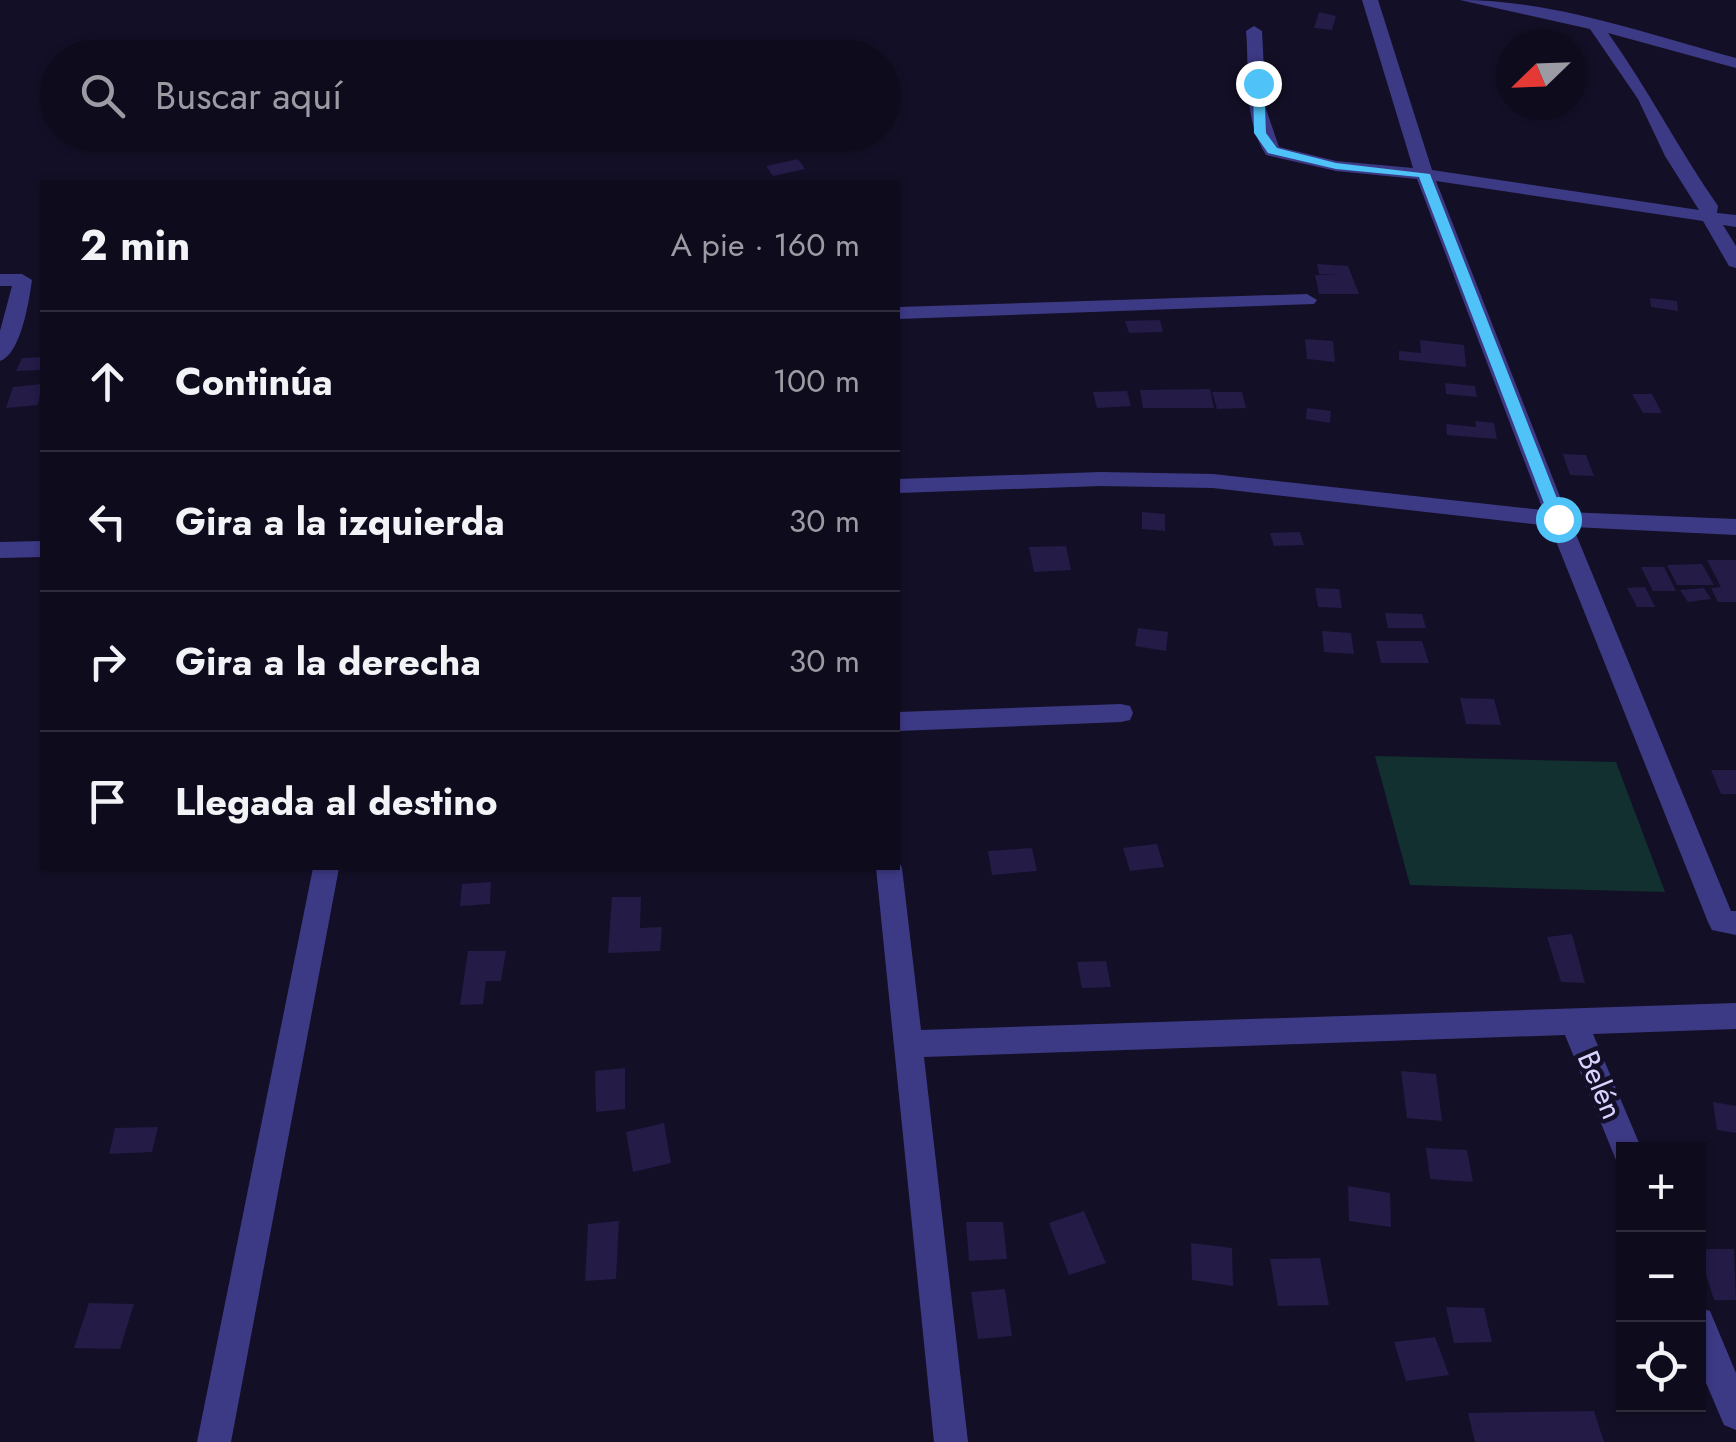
<!DOCTYPE html>
<html lang="es">
<head>
<meta charset="utf-8">
<style>
  body { margin:0; font-family:Jost,sans-serif; background:#1c1929; color:#f1f3f6 }
  .controls { position:absolute; right:30px; bottom:30px; display:grid; overflow:hidden; border-radius:0px; box-shadow:0 2px 8px #0004 }
  .controls button { width:90px; height:90px; display:grid; place-items:center; padding:0; border:0; border-bottom:2px solid #2e2b3b; background:#0e0b1c; color:#f1f3f6; font:50px sans-serif }
  .compass { position:absolute; left:1496px; top:30px; width:90px; height:90px; border-radius:50%; background:#0e0b1c; box-shadow:0 2px 8px #0004; rotate:247deg }
  .stop { position:absolute; width:30px; height:30px; margin:-22px; border:8px solid #4fc3f7; border-radius:50%; background:#fff }
  .stop.end { background:#4fc3f7; border-color:#fff; box-shadow:0 2px 10px #0008 }
  .list { margin:0; padding:0; list-style:none }
  h2 { display:flex; justify-content:space-between; align-items:center; height:130px; margin:0; padding:0 40px; font-size:42px }
  h2 small { font-size:32px; font-weight:400; color:#9b9ba3 }
  .list li { display:grid; grid-template-columns:65px 1fr auto; gap:30px; align-items:center; box-sizing:border-box; height:140px; padding:0 40px; border-top:2px solid #2e2b3b }
  .list b { display:block; font-size:38px; white-space:nowrap }
  .list em { font-size:32px; font-style:normal; color:#9b9ba3 }
  .icon { flex:none; width:55px; height:55px; fill:none; stroke:currentColor; stroke-width:2; stroke-linecap:round; stroke-linejoin:round }
  .map { position:relative; flex:none; width:1736px; height:1442px; overflow:hidden }
  .search { position:absolute; background:#0e0b1c; box-shadow:0 2px 8px #0004; left:40px; top:40px; width:860px; height:110px; display:flex; align-items:center; gap:25px; box-sizing:border-box; padding:0 35px; border-radius:55px; color:#9b9ba3; font-size:38px }
  .panel { position:absolute; background:#0e0b1c; box-shadow:0 2px 8px #0004; left:40px; top:180px; width:860px; height:690px; border-radius:0px }
  .map>svg:first-child { display:block }
  .green { fill:#12302f }
  .building { fill:#241b47 }
  .lines { fill:none; stroke-linecap:round; stroke-linejoin:round }
  .minor { fill:#3d3a85; fill-rule:evenodd }
  .route { fill:#4fc3f7 }
  .labels { text-anchor:middle; stroke-width:9; stroke-linejoin:round; paint-order:stroke }
  .street-label { font-size:30px; fill:#d9d4ff; stroke:#130f26 }
</style>
</head>
<body>
<div class="map">
<svg width="1736" height="1442" viewBox="0 0 1736 1442">
  <rect width="100%" height="100%" fill="#130f26"/>
  <path class="green" d="M1375 756 1616 762 1665 892 1410 885Z"/>
  <path class="building" d="M1319 12 1336 16 1332 30 1314 28Z
    M798 159 805 169 773 176 766 166Z
    M1317 264 1348 266 1359 294H1319L1315 275 1338 274H1319Z
    M1650 298 1677 301 1678 311 1651 307Z
    M1160 320 1163 332 1129 333 1125 321Z
    M1305 339 1333 341 1335 362 1307 359Z
    M1420 340 1464 345 1466 367 1399 360V351L1421 353Z
    M42 357V370L16 371 22 358Z
    M1445 383 1475 386 1477 397 1446 394Z
    M42 384 38 405 6 408 13 387Z
    M1210 389 1214 408H1143L1140 390Z
    M1127 391 1131 406 1097 408 1093 392Z
    M1212 392H1242L1246 408 1217 409Z
    M1632 394H1652L1662 413H1643Z
    M1307 408 1331 411 1330 423 1306 419Z
    M1475 421 1494 423 1497 439 1447 435 1446 424 1476 427Z
    M1563 454 1586 455 1594 476 1570 475Z
    M1142 512 1165 514V531L1142 529Z
    M1300 532 1304 545 1274 546 1270 533Z
    M1066 546 1071 570 1034 572 1029 547Z
    M1707 560H1736V602H1718L1711 588 1721 587Z
    M1702 564 1714 585H1677L1667 565Z
    M1641 567H1664L1676 591H1653Z
    M1645 587 1655 607H1637L1627 588Z
    M1315 588 1339 589 1342 608 1318 607Z
    M1704 588 1711 599 1688 602 1680 590Z
    M1385 613 1422 614 1426 628H1388Z
    M1138 628 1168 632 1166 651 1135 646Z
    M1322 631 1351 633 1354 654 1324 652Z
    M1376 641H1422L1429 663H1381Z
    M1460 698 1494 699 1501 725 1466 724Z
    M1711 770H1736V794H1721Z
    M1157 844 1164 867 1130 871 1123 848Z
    M1032 848 1037 871 992 875 988 851Z
    M491 882 490 904 460 906 462 884Z
    M612 897H641L640 928 662 927 660 951 608 953Z
    M1572 934 1585 983 1561 982 1547 937Z
    M468 951H506L501 981H486L483 1004 460 1005Z
    M1106 961 1111 987 1082 988 1077 962Z
    M625 1068V1109L596 1112 595 1071Z
    M1401 1071 1436 1074 1442 1121 1407 1118Z
    M1713 1102 1736 1106V1133L1717 1130Z
    M664 1123 671 1163 633 1172 626 1132Z
    M158 1127 152 1152 109 1154 115 1128Z
    M1426 1148 1467 1150 1473 1182 1430 1179Z
    M1348 1186 1390 1193 1391 1227 1349 1221Z
    M1084 1211 1106 1263 1069 1275 1049 1223Z
    M619 1221 616 1279 585 1281 588 1224Z
    M966 1222H1003L1007 1259 969 1261Z
    M1191 1243 1232 1248 1233 1286 1192 1280Z
    M1698 1249H1734L1736 1300H1714Z
    M1320 1258 1329 1305 1278 1306 1270 1259Z
    M1005 1289 1012 1336 978 1339 971 1292Z
    M89 1303 134 1304 120 1349 74 1348Z
    M1446 1307 1484 1308 1492 1342 1454 1343Z
    M1435 1337 1449 1375 1406 1381 1394 1342Z
    M1594 1411 1604 1442H1475L1468 1413Z"/>
  <g class="lines">
    <path class="minor" d="M1362 0H1378L1432 170 1699 210 1665 156 1638 99 1590 29 1460 0C1553 0 1647 34 1736 58V68L1608 33C1648 89 1679 150 1718 206L1717 213 1736 215V227L1723 225 1736 246V268L1729 266 1703 221 1436 181 1566 512 1736 519V535L1573 527 1731 911H1736V935L1712 930 1708 922 1550 526 1213 488 1101 486 898 493V479L1101 472 1213 474 1543 510 1417 179 1336 171 1266 155C1242 117 1250 74 1246 31L1254 26 1262 31 1266 109 1279 147 1336 161 1413 168Z
      M0 274H22L32 280C29 301 21 354 0 361V331L12 286H0Z
      M1307 294 1317 300 1314 304 898 319V307Z
      M42 541V557L0 558V542Z
      M1121 704 1130 706 1133 713 1130 720 1121 722 898 731V712Z
      M898 860 902 868 921 1030 1736 1003V1029L1593 1034 1642 1150H1624V1163L1616 1160 1565 1035 924 1057 968 1442H934L876 868H898Z
      M313 868H339L231 1442H197Z
      M1698 1307 1710 1311 1736 1373V1430L1724 1425 1698 1364Z"/>
  </g>
  <path class="route" d="M1258 80 1264 83 1266 133 1277 148 1336 163 1430 174 1565 519 1563 523 1550 519 1419 177 1336 169 1268 153 1254 133 1253 83Z"/>
  <g class="labels">
    <g class="street-label">
      <text transform="translate(1600 1085) rotate(67)" y="10">Belén</text>
    </g>
  </g>
</svg>
<div class="controls">
<button>+</button>
<button>−</button>
<button><svg class="icon" aria-label="locate" viewBox="0 0 24 24"><circle cx="12" cy="12" r="6"/><path d="M12 2v4M12 18v4M2 12h4M18 12h4"/></svg></button>
</div>
<svg class="compass" viewBox="-18 -18 36 36"><path d="M0-13l5 13h-10z" fill="#e53935"/><path d="M0 13l5-13h-10z" fill="#9b9ba3"/></svg>
<div class="stop" style="left:1558px;top:519px"></div>
<div class="stop end" style="left:1258px;top:83px"></div>
<div class="search"><svg class="icon" aria-label="search" viewBox="0 0 24 24"><circle cx="10" cy="10" r="6"/><path d="M15 15l6 6"/></svg>Buscar aquí</div>
<section class="panel">
<h2>2 min<small>A pie · 160 m</small></h2>
<ul class="list">
<li><svg class="icon" aria-label="ahead" viewBox="0 0 24 24"><path d="M12 20V5M6 11l6-6 6 6"/></svg><div><b>Continúa</b></div><em>100 m</em></li>
<li><svg class="icon" aria-label="left" viewBox="0 0 24 24"><path d="M17 20v-9H6M10 6l-5 5 5 5"/></svg><div><b>Gira a la izquierda</b></div><em>30 m</em></li>
<li><svg class="icon" aria-label="right" viewBox="0 0 24 24"><path d="M7 20v-9h11M14 6l5 5-5 5"/></svg><div><b>Gira a la derecha</b></div><em>30 m</em></li>
<li><svg class="icon" aria-label="arrive" viewBox="0 0 24 24"><path d="M6 21V4h12l-3 4 3 4H6"/></svg><div><b>Llegada al destino</b></div></li>
</ul>
</section>
</div>
</body>
</html>
